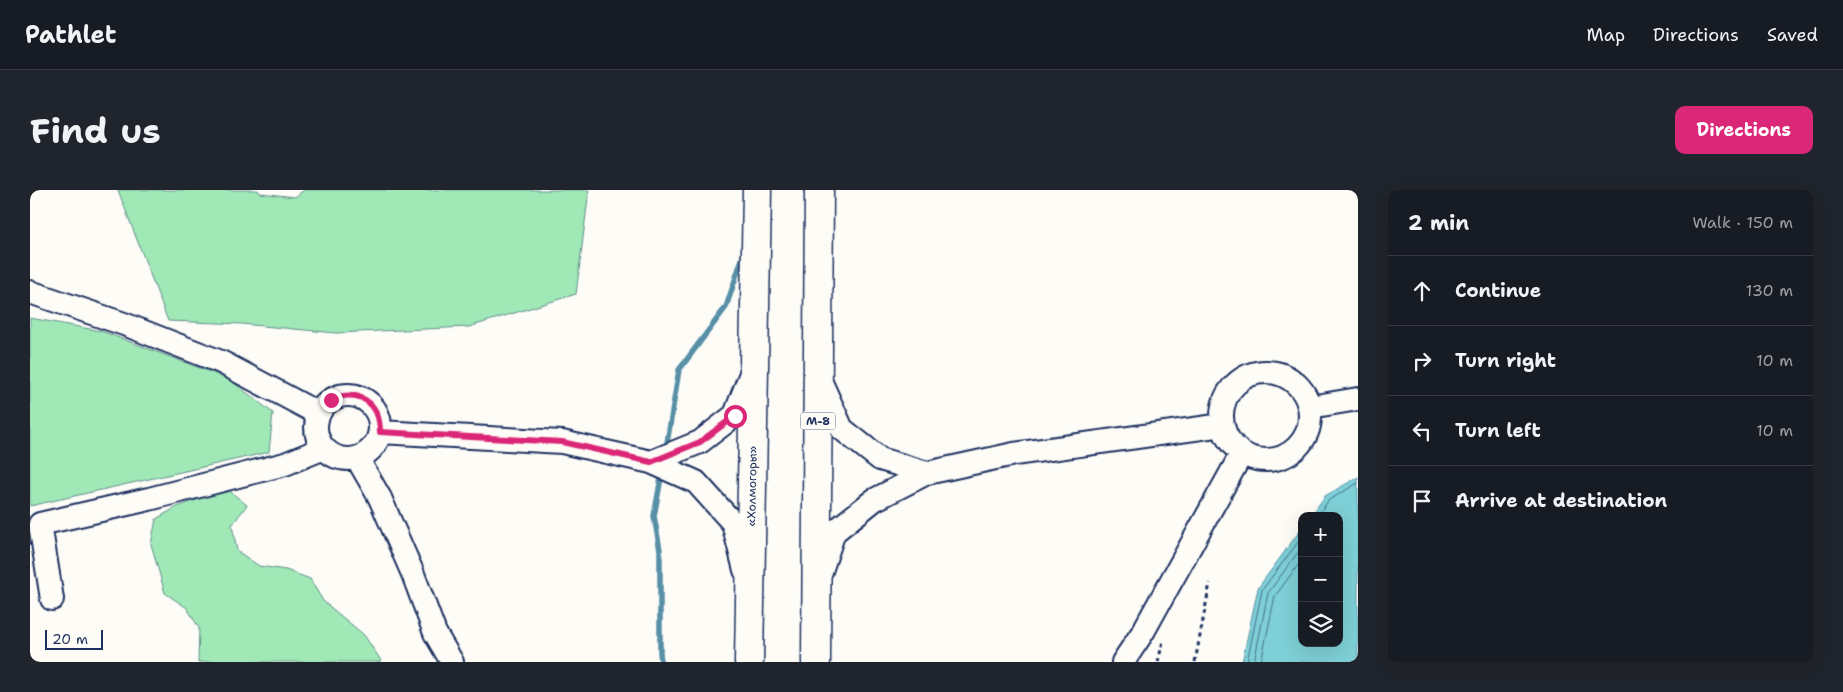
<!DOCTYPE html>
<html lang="en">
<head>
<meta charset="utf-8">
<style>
  body { margin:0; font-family:"Shantell Sans",sans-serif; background:#20242c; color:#f1f3f6 }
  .controls { position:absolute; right:15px; bottom:15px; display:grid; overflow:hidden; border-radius:10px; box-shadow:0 5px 20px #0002 }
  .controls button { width:45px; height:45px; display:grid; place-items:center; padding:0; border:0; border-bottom:1px solid #363941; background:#171b24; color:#f1f3f6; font:25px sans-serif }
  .scale { position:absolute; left:15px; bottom:12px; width:58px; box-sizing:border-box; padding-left:5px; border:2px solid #1b2f5e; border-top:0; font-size:14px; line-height:18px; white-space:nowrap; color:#1b2f5e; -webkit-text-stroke:4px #fdfcf7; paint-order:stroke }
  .stop { position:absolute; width:15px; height:15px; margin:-11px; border:4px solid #db2777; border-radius:50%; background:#fff }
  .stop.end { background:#db2777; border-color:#fff; box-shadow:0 1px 5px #0008 }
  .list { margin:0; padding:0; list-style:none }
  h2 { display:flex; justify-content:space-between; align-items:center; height:65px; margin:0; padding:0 20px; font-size:21px }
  h2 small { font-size:16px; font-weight:400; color:#9ea1a6 }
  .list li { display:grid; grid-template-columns:32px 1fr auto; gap:15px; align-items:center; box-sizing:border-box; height:70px; padding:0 20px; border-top:1px solid #363941 }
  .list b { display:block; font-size:19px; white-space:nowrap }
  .list em { font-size:16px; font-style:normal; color:#9ea1a6 }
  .icon { flex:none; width:28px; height:28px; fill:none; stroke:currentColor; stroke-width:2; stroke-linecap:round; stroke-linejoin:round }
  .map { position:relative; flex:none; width:1328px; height:472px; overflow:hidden; border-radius:10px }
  header { display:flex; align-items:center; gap:30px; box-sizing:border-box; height:70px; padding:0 25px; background:#171b24; border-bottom:1px solid #363941 }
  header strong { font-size:24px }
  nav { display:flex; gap:28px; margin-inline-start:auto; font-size:18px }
  .intro { display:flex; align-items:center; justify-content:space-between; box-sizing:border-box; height:120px; padding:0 30px }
  h1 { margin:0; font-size:35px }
  .button { padding:12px 22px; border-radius:10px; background:#db2777; color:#fff; font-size:18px; font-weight:700 }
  main { display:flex; gap:30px; padding:0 30px }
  aside { flex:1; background:#171b24; border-radius:10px; box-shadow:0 5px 20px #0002 }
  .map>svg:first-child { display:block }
  .green { fill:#a0e9b7; stroke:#5e8c8a }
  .water { fill:#7ecfd6; stroke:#568fa6 }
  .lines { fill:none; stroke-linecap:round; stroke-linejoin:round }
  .shore { stroke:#436f8e; stroke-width:1 }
  .stream { stroke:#568fa6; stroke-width:5.5 }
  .minor-casing { stroke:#1b2f5e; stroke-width:26 }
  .highway-casing { stroke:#1b2f5e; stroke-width:31 }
  .path { stroke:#1b2f5e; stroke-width:3; stroke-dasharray:4 4; stroke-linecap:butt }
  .minor { stroke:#fdfcf7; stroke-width:22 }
  .highway { stroke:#fdfcf7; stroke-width:28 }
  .route { stroke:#db2777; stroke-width:6 }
  .labels { text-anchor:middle; stroke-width:4; stroke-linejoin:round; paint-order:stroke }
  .shield { fill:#fdfcf7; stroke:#5f6c8c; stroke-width:1 }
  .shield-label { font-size:11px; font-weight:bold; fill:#1b2f5e }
  .street-label { font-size:12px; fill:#1b2f5e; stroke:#fdfcf7 }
</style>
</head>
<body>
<header>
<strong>Pathlet</strong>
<nav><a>Map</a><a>Directions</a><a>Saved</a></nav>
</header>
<div class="intro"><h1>Find us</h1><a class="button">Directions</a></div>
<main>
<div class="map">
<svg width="1328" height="472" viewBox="0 0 1328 472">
  <rect width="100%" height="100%" fill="#fdfcf7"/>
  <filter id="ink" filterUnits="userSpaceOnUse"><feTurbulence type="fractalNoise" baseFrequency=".02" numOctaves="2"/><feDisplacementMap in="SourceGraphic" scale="10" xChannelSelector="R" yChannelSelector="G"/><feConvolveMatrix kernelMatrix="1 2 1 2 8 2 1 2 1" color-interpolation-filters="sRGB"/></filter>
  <g filter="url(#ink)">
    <path class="green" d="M88 0H228L230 3 265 7 274 0H559L546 104 439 137 306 143 212 134 138 131Z
      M0 128 71 141 199 189 243 223 239 262 0 316Z
      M197 299 217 315 202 335 207 361 229 376 256 380 280 389 293 411 334 445 352 472H168L169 438 157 418 135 403 121 354 126 329 147 317Z"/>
    <path class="water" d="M1328 287V472H1212L1228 398 1272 338V453H1309V326H1281L1295 306Z"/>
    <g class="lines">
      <path class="shore" d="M1287 326 1299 310 1328 293
        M1217 472 1232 400 1272 347
        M1224 472 1238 403 1272 357
        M1231 472 1245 406 1272 370"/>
      <path class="stream" d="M636 259 649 180 696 117 714 63
        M631 472 630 463V360L624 326 632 283"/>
      <defs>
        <path id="minor" d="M0 102 94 134 191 172 289 224
          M1192 226a44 44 0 1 1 88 0a44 44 0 1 1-88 0Z
          M789 188 812 239 850 269 897 283
          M286 237a32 32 0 1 1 64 0a32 32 0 1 1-64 0Z
          M1280 217 1328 209
          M350 242 532 252 621 272 666 292 703 333 715 380
          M327 268 350 308 383 384 405 443 422 472
          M621 272 670 252 705 225 720 186
          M791 381 804 342 844 310 897 283 984 264 1193 235
          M22 409 10 334 119 309 255 274 294 258
          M1093 472 1113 442 1212 263"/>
        <g id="highway">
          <path id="s1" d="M719 472 727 0"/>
          <path d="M786 472 789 0"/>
        </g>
      </defs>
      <use href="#minor" class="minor-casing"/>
      <use href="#highway" class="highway-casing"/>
      <path class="path" d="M1128 472 1133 451
        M1165 472 1180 393"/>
      <use href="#minor" class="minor"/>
      <use href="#highway" class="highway"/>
    </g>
  </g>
  <g class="lines" filter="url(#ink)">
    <path class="route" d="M301 210C328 198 350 212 350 242L532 252 621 272 670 252 705 226"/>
  </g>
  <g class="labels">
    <rect class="shield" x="770.5" y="222.5" width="35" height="17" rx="4"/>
    <g class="shield-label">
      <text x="788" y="235">М-8</text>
    </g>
    <g class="street-label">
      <text dy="4" stroke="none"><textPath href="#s1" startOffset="176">«Холмогоры»</textPath></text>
    </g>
  </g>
</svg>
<div class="controls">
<button>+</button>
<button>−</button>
<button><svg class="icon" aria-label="layers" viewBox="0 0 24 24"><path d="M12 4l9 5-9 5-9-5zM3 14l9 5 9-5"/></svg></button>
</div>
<div class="scale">20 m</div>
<div class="stop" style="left:705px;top:226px"></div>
<div class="stop end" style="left:301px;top:210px"></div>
</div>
<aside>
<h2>2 min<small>Walk · 150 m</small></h2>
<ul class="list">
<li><svg class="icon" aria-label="ahead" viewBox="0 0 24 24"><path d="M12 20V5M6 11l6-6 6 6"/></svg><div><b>Continue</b></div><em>130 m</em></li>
<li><svg class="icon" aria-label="right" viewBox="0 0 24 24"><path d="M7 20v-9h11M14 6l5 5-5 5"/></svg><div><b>Turn right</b></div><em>10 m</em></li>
<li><svg class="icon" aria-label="left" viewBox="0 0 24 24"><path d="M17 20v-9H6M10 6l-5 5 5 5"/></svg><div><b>Turn left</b></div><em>10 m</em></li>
<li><svg class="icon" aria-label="arrive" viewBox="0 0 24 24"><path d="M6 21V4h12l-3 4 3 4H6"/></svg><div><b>Arrive at destination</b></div></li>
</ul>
</aside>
</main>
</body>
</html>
